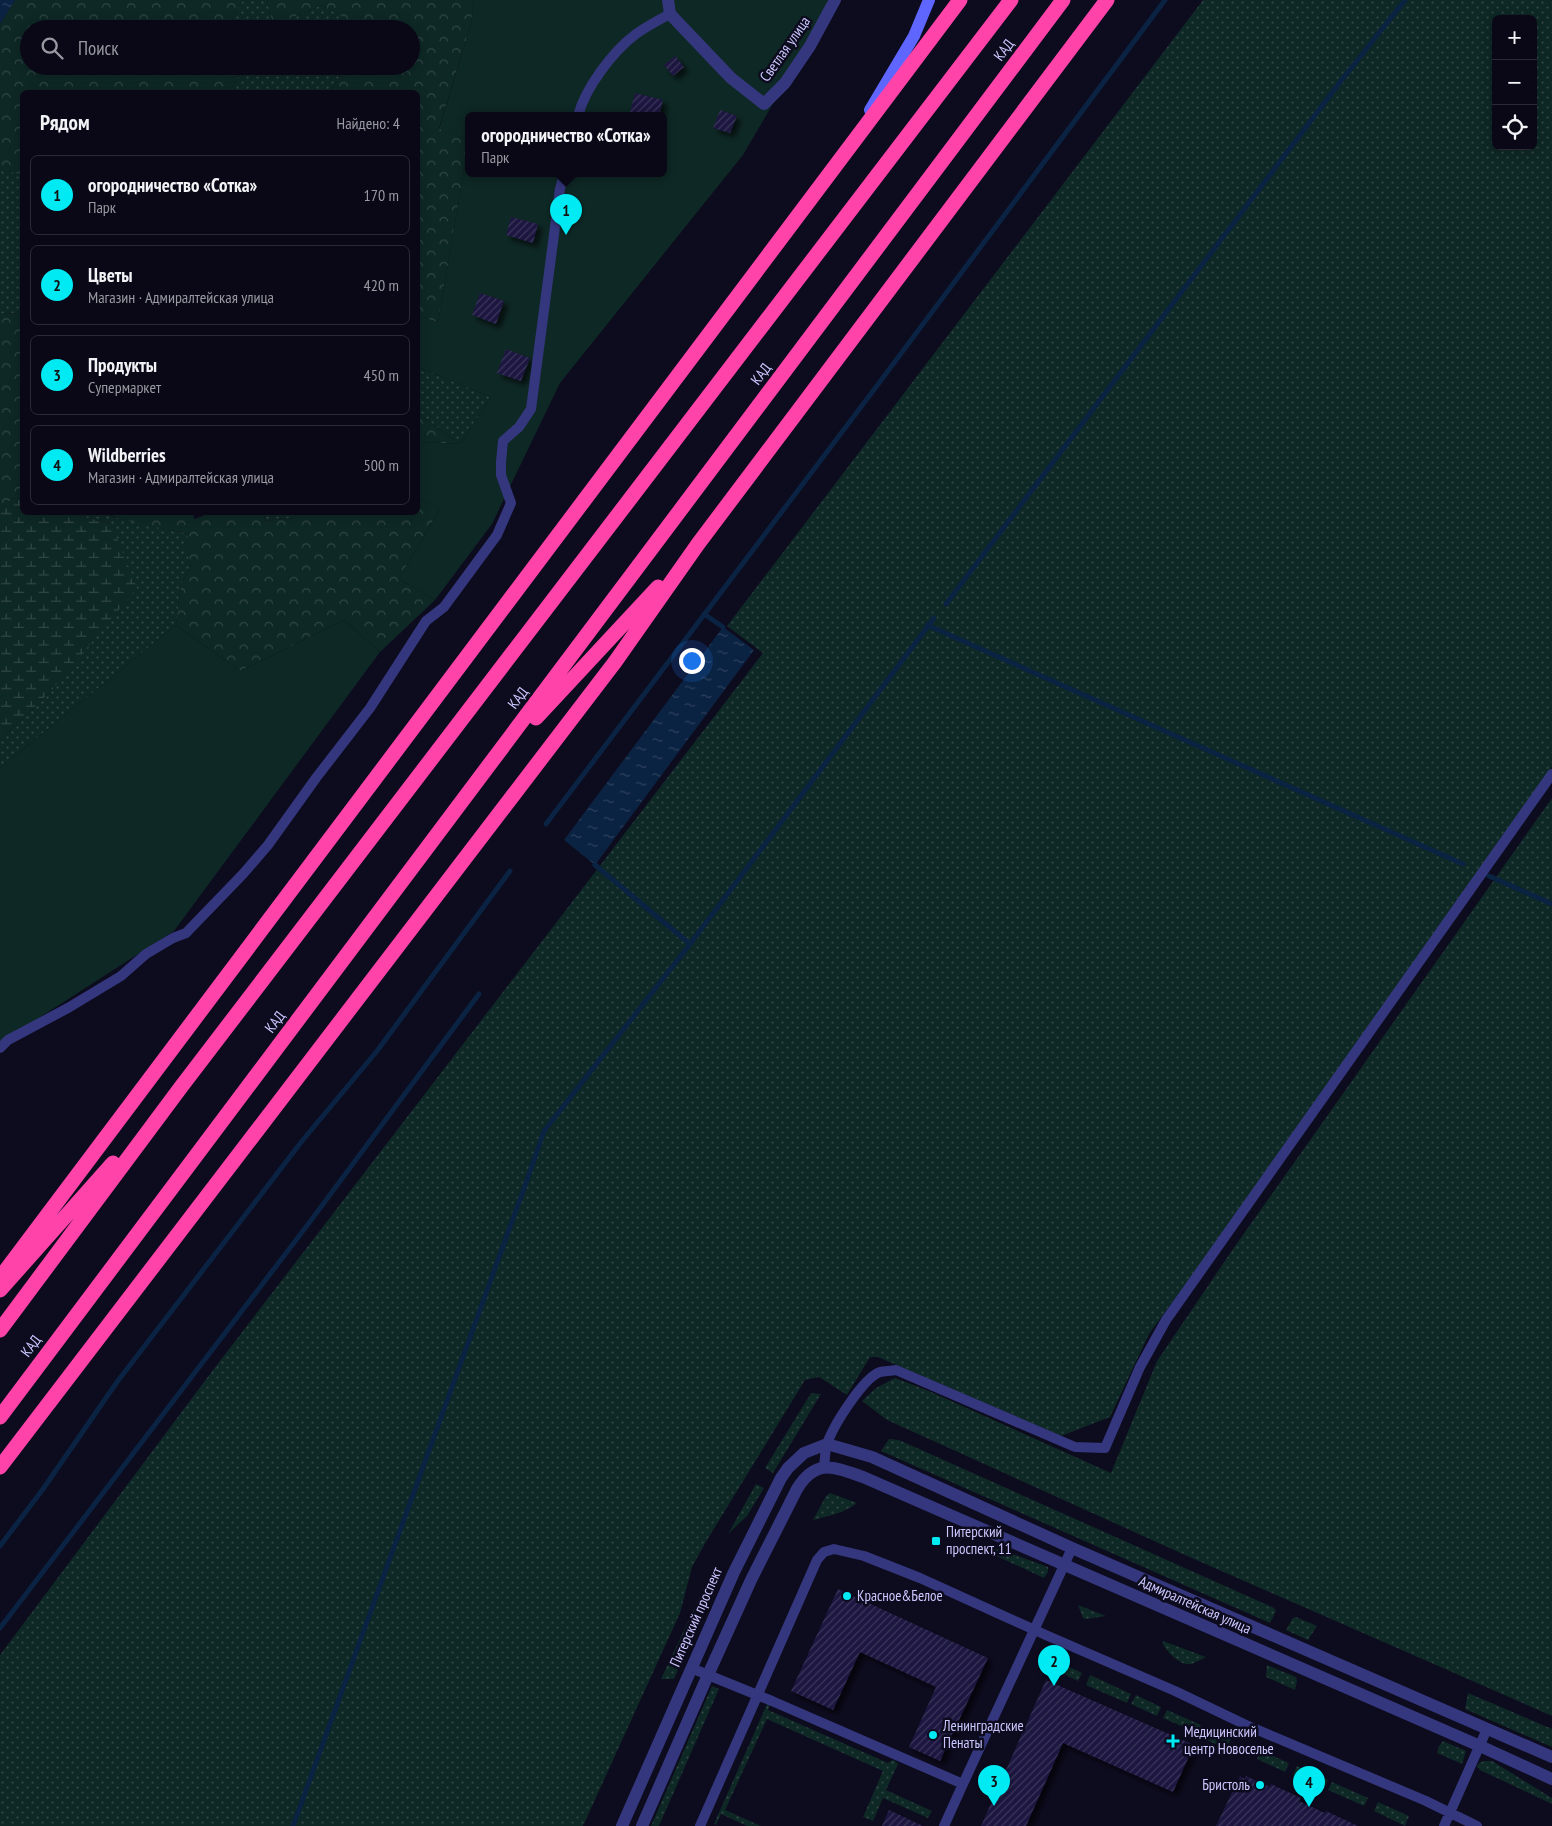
<!DOCTYPE html>
<html lang="ru">
<head>
<meta charset="utf-8">
<style>
  body { margin:0; font-family:"PT Sans Narrow",sans-serif; background:#181623; color:#f1f3f6 }
  .controls { position:absolute; right:15px; top:15px; display:grid; overflow:hidden; border-radius:8px; box-shadow:0 2px 12px #0003 }
  .controls button { width:45px; height:45px; display:grid; place-items:center; padding:0; border:0; border-bottom:1px solid #2a2935; background:#0a0816; color:#f1f3f6; font:25px sans-serif }
  .you { position:absolute; left:691px; top:660px; width:18px; height:18px; margin:-12px; border:4px solid #fff; border-radius:50%; background:#1a73e8; box-shadow:0 0 0 8px #1a73e833 }
  .badge { display:grid; place-items:center; width:32px; height:32px; border-radius:50%; background:#00eaf3; color:#111; font-size:16px; font-weight:700 }
  .pin { position:absolute; translate:-50% -41px; filter:drop-shadow(0 1px 2px #0008) }
  .pin::after { content:''; position:absolute; top:26px; width:18px; height:15px; background:inherit; clip-path:polygon(0 0,100% 0,50% 100%) }
  .popup { position:absolute; left:465px; top:112px; width:202px; height:65px; box-sizing:border-box; display:grid; place-content:center; border-radius:8px; background:#0a0816; filter:drop-shadow(0 1px 4px #0005); font-size:16px; white-space:nowrap; color:#999aa1 }
  .popup b { font-size:19px; color:#f1f3f6 }
  .popup::after { content:''; position:absolute; left:50%; top:100%; margin-left:-10px; border:10px solid transparent; border-top-color:#0a0816 }
  .list { margin:0; padding:0; list-style:none }
  h2 { display:flex; justify-content:space-between; align-items:center; height:65px; margin:0; padding:0 20px; font-size:21px }
  h2 small { font-size:16px; font-weight:400; color:#999aa1 }
  .list li { display:grid; grid-template-columns:32px 1fr auto; gap:15px; align-items:center; box-sizing:border-box; height:80px; margin:0 10px 10px; padding:0 10px; border:1px solid #2a2935; border-radius:8px }
  .list b { display:block; font-size:19px; white-space:nowrap }
  .list p { margin:0; font-size:16px; white-space:nowrap; color:#999aa1 }
  .list em { font-size:16px; font-style:normal; color:#999aa1 }
  .icon { flex:none; width:28px; height:28px; fill:none; stroke:currentColor; stroke-width:2; stroke-linecap:round; stroke-linejoin:round }
  .map { position:relative; flex:none; width:1552px; height:1826px; overflow:hidden }
  .search { position:absolute; background:#0a0816; box-shadow:0 2px 12px #0003; left:20px; top:20px; width:400px; height:55px; display:flex; align-items:center; gap:12px; box-sizing:border-box; padding:0 18px; border-radius:28px; color:#999aa1; font-size:19px }
  .panel { position:absolute; background:#0a0816; box-shadow:0 2px 12px #0003; left:20px; top:90px; width:400px; height:425px; border-radius:8px }
  .map>svg:first-child { display:block }
  .grass { fill:url(#grass-dots); fill-rule:evenodd }
  .forest { fill:url(#forest-crowns) }
  .wetland { fill:url(#wetland-marsh) }
  .garden { fill:#0e2825 }
  .water { fill:url(#water-ripples) }
  .lines { fill:none; stroke-linecap:round; stroke-linejoin:round }
  .stream { stroke:#0b2342; stroke-width:5 }
  .building { fill:url(#building-hatch); filter:url(#shadow) }
  .service { stroke:#35377e; stroke-width:10 }
  .minor { stroke:#35377e; stroke-width:12 }
  .secondary { stroke:#5f65ff; stroke-width:12 }
  .motorway { stroke:#ff43a9; stroke-width:15 }
  .poi-dot { fill:#00eaf3; stroke:#0d0b1e; stroke-width:2 }
  .labels { text-anchor:middle; stroke-width:5; stroke-linejoin:round; paint-order:stroke }
  .street-label { font-size:15px; fill:#cbc8ff; stroke:#0d0b1e }
  .poi-label { font-size:15px; fill:#cbc8ff; stroke:#0d0b1e; text-anchor:start }
</style>
</head>
<body>
<div class="map">
<svg width="1552" height="1826" viewBox="0 0 1552 1826">
  <defs>
    <pattern id="grass-dots" width="8" height="8" patternUnits="userSpaceOnUse" patternTransform="scale(1.25)"><rect width="8" height="8" fill="#0e2825"/><path d="M2 2h.1M6 6h.1" fill="none" stroke="#304646" stroke-width="1.8" stroke-linecap="round"/></pattern>
    <pattern id="forest-crowns" width="20" height="18" patternUnits="userSpaceOnUse" patternTransform="scale(1.25)"><rect width="20" height="18" fill="#0e2825"/><path d="M2 6a3 3 0 1 1 6 0M12 15a3 3 0 1 1 6 0" fill="none" stroke="#304646"/></pattern>
    <pattern id="wetland-marsh" width="20" height="14" patternUnits="userSpaceOnUse" patternTransform="scale(1.25)"><rect width="20" height="14" fill="#0e2825"/><path d="M1 5h8M5 5V1M11 12h8M15 12V8" fill="none" stroke="#304646"/></pattern>
    <pattern id="water-ripples" width="26" height="14" patternUnits="userSpaceOnUse" patternTransform="scale(1.25)"><rect width="26" height="14" fill="#0b2342"/><path d="M2 4q2-2 4 0t4 0M15 11q2-2 4 0t4 0" fill="none" stroke="#2d415e"/></pattern>
    <pattern id="building-hatch" width="6" height="6" patternUnits="userSpaceOnUse" patternTransform="scale(1.25)"><rect width="6" height="6" fill="#1d173f"/><path d="M-1 1l2-2M0 6l6-6M5 7l2-2" fill="none" stroke="#3c375c"/></pattern>
    <filter id="shadow"><feDropShadow dx="4.5" dy="4.5" stdDeviation="2.5" flood-color="#0009"/></filter>
  </defs>
  <rect width="100%" height="100%" fill="#0d0b1e"/>
  <path class="grass" d="M243 0H267L273 26 322 5 354 23 353 29H233L232 17Z
    M1203 0H1552V767L1277 1159 1149 1334 1110 1417 1061 1436 878 1357H870L847 1395 819 1377 805 1380 707 1540 692 1567 680 1613 583 1826H0V1655L213 1370 763 653 727 626ZM1496 19H1533V146H1496Z
    M246 66H346L330 92H228Z
    M0 169 22 175V313L0 314Z
    M418 367 491 397 460 444 418 413Z
    M80 512 106 513 114 517 135 522 189 534 185 545 191 566 181 585 176 625 0 768V740L51 691 111 523 69 514Z
    M265 513H297L295 518 264 521Z
    M1552 798V1716L1185 1555 887 1420 862 1401 876 1388 895 1378 929 1391 1111 1473 1157 1361 1233 1249Z
    M811 1393 821 1394 773 1473 765 1468Z
    M889 1439 899 1440 1274 1608 1276 1611 1270 1623 881 1451Z
    M756 1484 764 1488 747 1516 728 1534Z
    M830 1493 857 1503C845 1513 828 1516 813 1520L826 1496Z
    M968 1543 1002 1550 1048 1567V1572L1044 1578Z
    M700 1596H702L694 1634 674 1679H661Z
    M1078 1605 1106 1616 1086 1619 1083 1618Z
    M1296 1617 1317 1626 1308 1640 1286 1630 1293 1618Z
    M1163 1641 1206 1657C1200 1660 1193 1665 1187 1664 1178 1663 1166 1651 1163 1644Z
    M1045 1655 1082 1673 1078 1681 1045 1665 1044 1661Z
    M1267 1665 1296 1677 1297 1681 1295 1690 1266 1677Z
    M1090 1675 1131 1694 1127 1703 1086 1685Z
    M712 1686 719 1689 659 1826H651Z
    M1468 1693 1552 1729V1747L1465 1709Z
    M1136 1695 1161 1707 1157 1716 1131 1704Z
    M771 1702 768 1710 888 1763 891 1761 894 1760 898 1764 886 1790 932 1811 928 1818 883 1798 873 1821 863 1817 883 1771 767 1719 725 1810 761 1826H747L721 1814 716 1825 714 1824 767 1704Z
    M1167 1710 1201 1725 1197 1733 1163 1718Z
    M1208 1728 1231 1739 1226 1749 1203 1738Z
    M1443 1741 1466 1751 1462 1764 1437 1753 1439 1746Z
    M1261 1751 1289 1763 1285 1772 1257 1759Z
    M1485 1761H1492L1552 1798V1804L1480 1770 1477 1766 1480 1762Z
    M1297 1766 1328 1780 1324 1789 1293 1775Z
    M1332 1782 1368 1798 1364 1806 1328 1790Z
    M1378 1802 1409 1816 1405 1826 1374 1811Z"/>
  <path class="forest" d="M15 0H243L232 17 233 29H29V66H246L228 92H22V175L0 169V24Z
    M267 0H474L471 24 439 128 468 139V147L438 323 418 315V92H330L346 66H411V29H353V23L322 5 273 26Z
    M22 313V500L13 498 0 511V314Z
    M418 413 419 414 460 444 421 442 418 450Z
    M418 498 440 509 399 579 435 600 380 652 344 620 240 671 176 625 181 585 191 566 185 545 189 534C162 527 131 525 106 513H193L194 519 211 513H265L264 521 294 518 297 513 418 512Z"/>
  <path class="wetland" d="M13 498 22 500V512L65 513 111 523 137 588 51 691 0 740V511Z"/>
  <path class="garden" d="M474 0H828L810 46 785 83 743 155 560 383 492 524 435 600 399 579 440 509 418 498V450L421 442 460 444 491 397 418 367V315L438 323 468 147V174H664V116H468V139L439 129 471 24Z
    M344 620 380 652 174 931 0 1043V768L176 625 240 671Z"/>
  <path class="water" d="M0 0H15L0 24Z
    M723 627 754 650 595 865 564 840Z"/>
  <g class="lines">
    <path class="stream" d="M946 604 1337 86 1405 0
      M704 614 723 627
      M927 625 1463 864
      M546 824 876 387 1165 0
      M595 865 690 944
      M1489 876 1552 904
      M0 1546 43 1489 117 1382 302 1141 377 1051 510 871
      M0 1628 309 1223 479 994
      M293 1826 527 1180 544 1131 690 944 934 618"/>
  </g>
  <path class="building" d="M675 56 684 67 673 76 664 65Z
    M635 93 663 100 659 116H629Z
    M720 110 737 116 730 133 713 128Z
    M511 217 538 224 533 243 506 235Z
    M480 293 504 301 496 324 472 315Z
    M506 349 530 358 521 381 497 373Z
    M838 1589 988 1658 940 1761 909 1747 936 1687 860 1652 833 1710 791 1691Z
    M1046 1680 1194 1745 1173 1792 1063 1743 1026 1826H981Z
    M1240 1776 1245 1779 1246 1776 1270 1787 1271 1784 1301 1798 1299 1801 1325 1813 1326 1811 1358 1826H1216Z
    M889 1810 923 1826H882Z"/>
  <g class="lines">
    <path class="service" d="M578 116C585 88 613 51 636 34 647 26 659 20 670 14
      M0 1048 8 1040 68 1008 121 976 146 954 173 938 186 933 243 874 268 845 316 778 370 708 426 621 444 607 497 535 511 503 501 475V462L503 441 519 427 531 409 560 189 564 174
      M824 1467C825 1459 825 1451 827 1444 833 1426 863 1378 880 1372 885 1371 891 1371 896 1370L1075 1447 1105 1448 1140 1367 1166 1320 1552 774
      M691 1668 772 1701 963 1784 944 1826
      M963 1784 1072 1548
      M700 1826 817 1560 824 1552 834 1549 864 1556 920 1578 1048 1636 1175 1691 1246 1725 1426 1801 1477 1826
      M1444 1826 1487 1729"/>
    <path class="minor" d="M668 0 670 14 731 78 764 104 785 83 810 46 835 0
      M622 1826 734 1572 781 1478 788 1468 804 1453 827 1444 872 1457 1072 1548 1552 1757
      M642 1826 708 1675 751 1580 797 1489C816 1458 834 1467 863 1477L1480 1746 1552 1779"/>
    <path class="secondary" d="M870 110 914 36 929 0"/>
    <path class="motorway" d="M536 718 658 587
      M0 1278 960 0
      M0 1290 113 1163
      M0 1330 181 1087 1011 0
      M0 1417 1063 0
      M0 1467 615 662 698 544 1107 0"/>
  </g>
  <g class="poi-dot">
    <rect x="931" y="1536" width="10" height="10" rx="2.5"/>
    <circle cx="847" cy="1596" r="5"/>
    <circle cx="933" cy="1735" r="5"/>
    <path d="M1170.5 1733.5h5v5h5v5h-5v5h-5v-5h-5v-5h5z"/>
    <circle cx="1260" cy="1785" r="5"/>
  </g>
  <g class="labels">
    <g class="street-label">
      <text transform="translate(785 49) rotate(-55)" y="5">Светлая улица</text>
      <text transform="translate(1004 50) rotate(-53)" y="5">КАД</text>
      <text transform="translate(761 374) rotate(-53)" y="5">КАД</text>
      <text transform="translate(518 698) rotate(-53)" y="5">КАД</text>
      <text transform="translate(275 1022) rotate(-53)" y="5">КАД</text>
      <text transform="translate(31 1346) rotate(-53)" y="5">КАД</text>
      <text transform="translate(1195 1605) rotate(24)" y="5">Адмиралтейская улица</text>
      <text transform="translate(696 1617) rotate(-66)" y="5">Питерский проспект</text>
    </g>
    <g class="poi-label">
      <text x="946" y="1537">Питерский<tspan x="946" dy="17">проспект, 11</tspan></text>
      <text x="857" y="1601">Красное&amp;Белое</text>
      <text x="943" y="1731">Ленинградские<tspan x="943" dy="17">Пенаты</tspan></text>
      <text x="1184" y="1737">Медицинский<tspan x="1184" dy="17">центр Новоселье</tspan></text>
      <text x="1250" y="1790" text-anchor="end">Бристоль</text>
    </g>
  </g>
</svg>
<div class="controls">
<button>+</button>
<button>−</button>
<button><svg class="icon" aria-label="locate" viewBox="0 0 24 24"><circle cx="12" cy="12" r="6"/><path d="M12 2v4M12 18v4M2 12h4M18 12h4"/></svg></button>
</div>
<div class="you"></div>
<div class="pin badge" style="left:566px;top:235px">1</div>
<div class="popup"><b>огородничество «Сотка»</b>Парк</div>
<div class="pin badge" style="left:1054px;top:1686px">2</div>
<div class="pin badge" style="left:994px;top:1806px">3</div>
<div class="pin badge" style="left:1309px;top:1807px">4</div>
<div class="search"><svg class="icon" aria-label="search" viewBox="0 0 24 24"><circle cx="10" cy="10" r="6"/><path d="M15 15l6 6"/></svg>Поиск</div>
<section class="panel">
<h2>Рядом<small>Найдено: 4</small></h2>
<ul class="list">
<li><span class="badge">1</span><div><b>огородничество «Сотка»</b><p>Парк</p></div><em>170 m</em></li>
<li><span class="badge">2</span><div><b>Цветы</b><p>Магазин · Адмиралтейская улица</p></div><em>420 m</em></li>
<li><span class="badge">3</span><div><b>Продукты</b><p>Супермаркет</p></div><em>450 m</em></li>
<li><span class="badge">4</span><div><b>Wildberries</b><p>Магазин · Адмиралтейская улица</p></div><em>500 m</em></li>
</ul>
</section>
</div>
</body>
</html>
